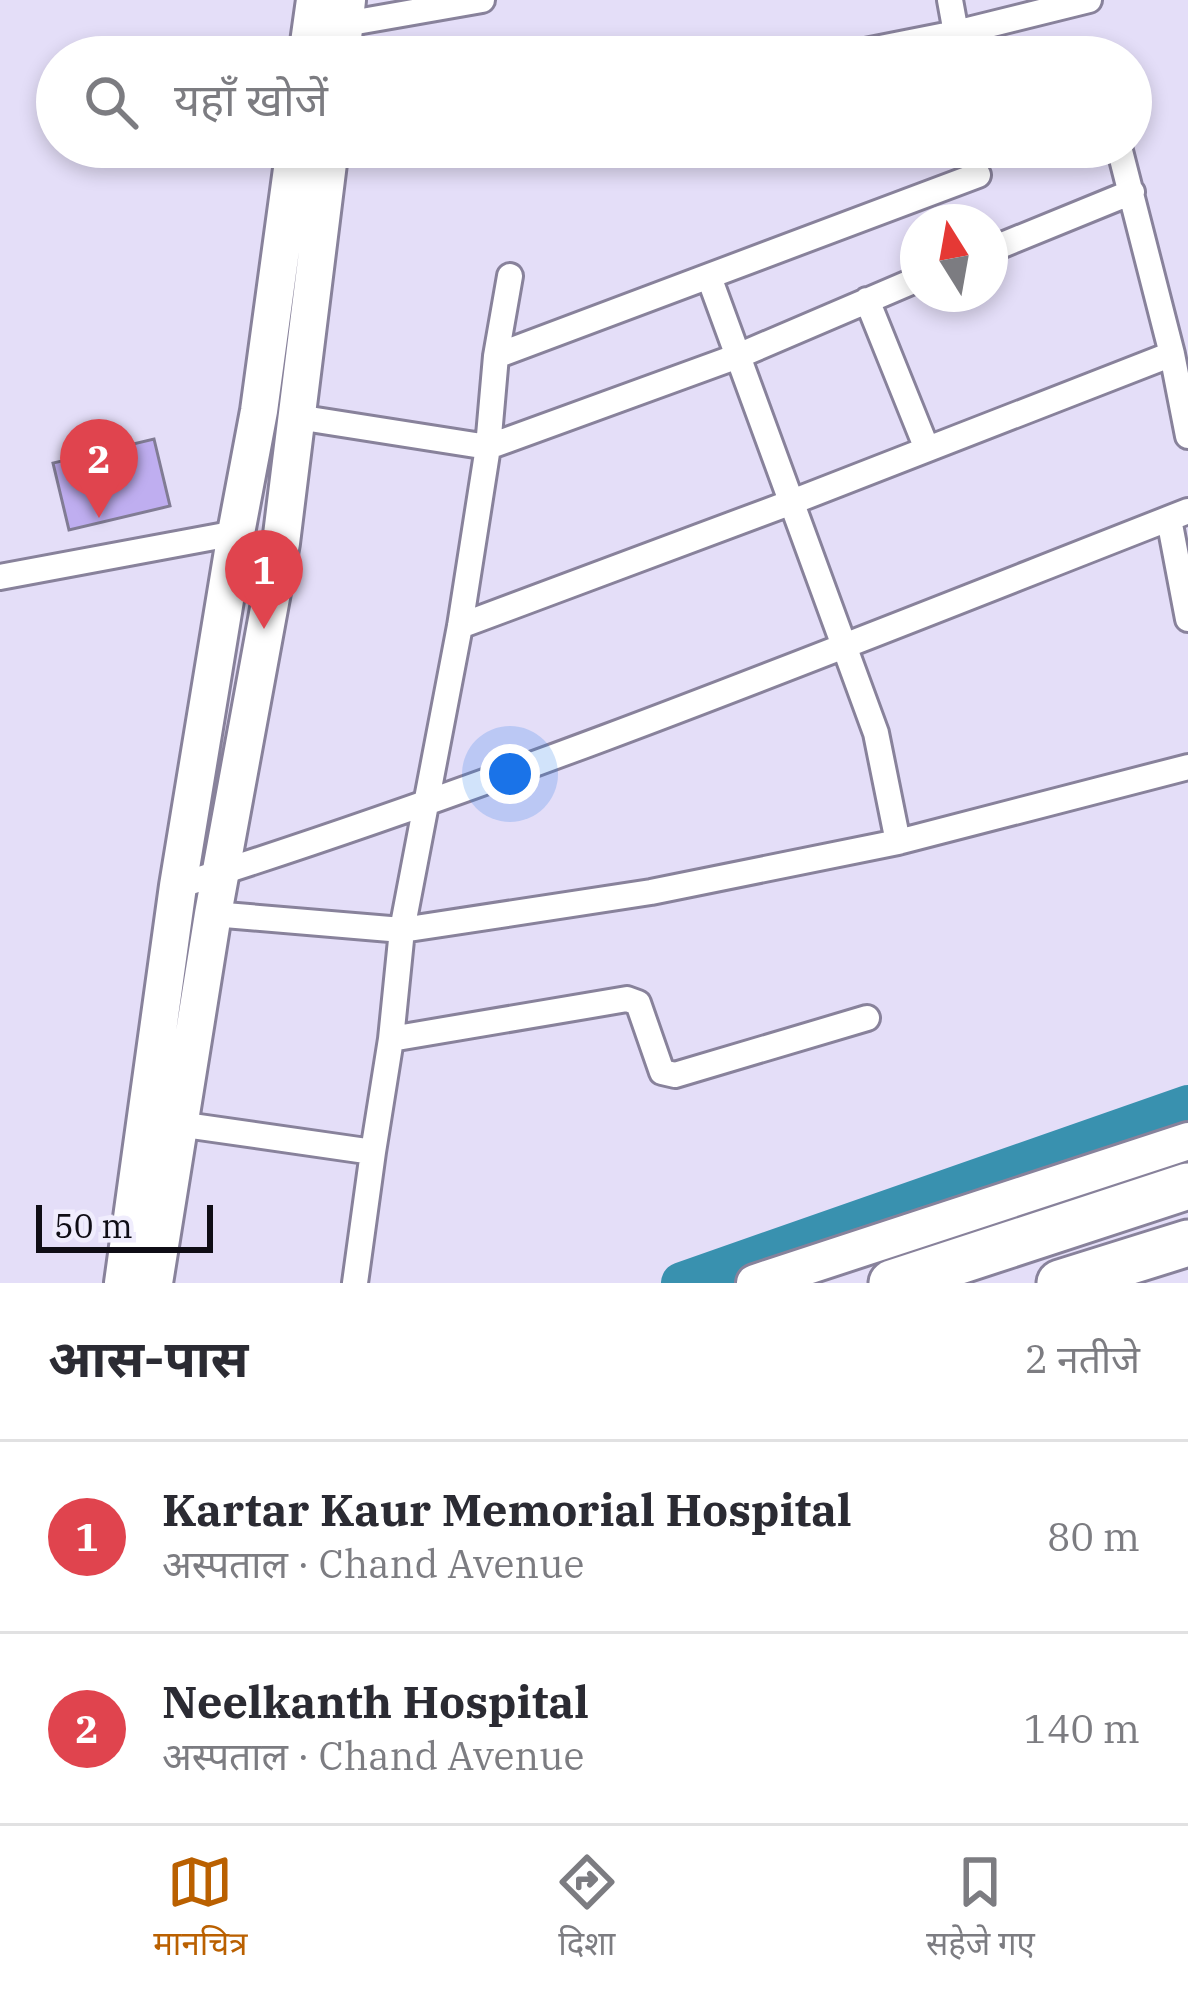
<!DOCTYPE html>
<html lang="hi">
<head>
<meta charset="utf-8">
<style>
  body { margin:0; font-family:"IBM Plex Serif","Noto Sans Devanagari",serif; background:#f7f7f7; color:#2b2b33 }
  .compass { position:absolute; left:900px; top:204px; width:108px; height:108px; border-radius:50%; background:#fff; box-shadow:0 6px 18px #0003; rotate:349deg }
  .scale { position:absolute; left:36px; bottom:30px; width:177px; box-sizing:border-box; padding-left:12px; border:6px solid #0f0d15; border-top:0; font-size:33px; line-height:42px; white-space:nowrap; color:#0f0d15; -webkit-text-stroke:9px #f0edfd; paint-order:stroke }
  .you { position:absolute; left:510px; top:774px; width:42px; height:42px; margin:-30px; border:9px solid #fff; border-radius:50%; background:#1a73e8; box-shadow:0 0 0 18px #1a73e833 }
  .badge { display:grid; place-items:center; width:78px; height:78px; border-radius:50%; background:#ba6000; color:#fff; font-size:39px; font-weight:700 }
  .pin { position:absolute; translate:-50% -99px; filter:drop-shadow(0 3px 6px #0008) }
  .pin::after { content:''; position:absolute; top:63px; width:42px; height:36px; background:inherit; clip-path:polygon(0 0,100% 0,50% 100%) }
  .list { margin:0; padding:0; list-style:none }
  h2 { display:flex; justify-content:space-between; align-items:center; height:156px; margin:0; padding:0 48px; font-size:51px }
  h2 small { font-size:39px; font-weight:400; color:#7c7c81 }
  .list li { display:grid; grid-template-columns:78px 1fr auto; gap:36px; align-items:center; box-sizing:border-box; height:192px; padding:0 48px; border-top:3px solid #e1e1e2 }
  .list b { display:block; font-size:45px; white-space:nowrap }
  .list p { margin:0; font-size:39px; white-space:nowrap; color:#7c7c81 }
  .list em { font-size:39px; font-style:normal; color:#7c7c81 }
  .icon { flex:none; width:66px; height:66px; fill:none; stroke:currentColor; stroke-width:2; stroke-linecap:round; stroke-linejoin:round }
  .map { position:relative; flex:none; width:1188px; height:1283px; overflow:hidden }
  .search { position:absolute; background:#fff; box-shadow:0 6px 18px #0003; left:36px; right:36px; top:36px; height:132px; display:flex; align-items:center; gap:30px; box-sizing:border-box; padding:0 42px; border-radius:66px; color:#7c7c81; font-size:45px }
  .sheet { height:540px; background:#fff }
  nav { display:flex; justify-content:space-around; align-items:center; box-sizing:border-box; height:168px; border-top:3px solid #e1e1e2; background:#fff; font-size:33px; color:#7c7c81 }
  nav a { display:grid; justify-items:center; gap:6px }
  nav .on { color:#ba6000 }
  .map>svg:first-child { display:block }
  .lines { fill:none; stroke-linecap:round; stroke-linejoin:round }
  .river { stroke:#3991af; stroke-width:42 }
  .building { fill:#bfaef0; stroke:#817c94; stroke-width:3 }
  .street-casing { stroke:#88829b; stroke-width:30 }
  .secondary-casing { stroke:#88829b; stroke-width:42 }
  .highway-casing { stroke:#88829b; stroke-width:51 }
  .street { stroke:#fff; stroke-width:24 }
  .secondary { stroke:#fff; stroke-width:36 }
  .highway { stroke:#fff; stroke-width:45 }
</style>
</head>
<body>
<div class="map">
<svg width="1188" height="1283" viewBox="0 0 1188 1283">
  <rect width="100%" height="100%" fill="#e4def8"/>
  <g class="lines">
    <path class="river" d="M682 1283 1188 1106"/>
  </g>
  <path class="building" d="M154 439 170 506 69 530 53 463Z"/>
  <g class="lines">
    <defs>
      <path id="street" d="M950 0 956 33
        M345 24 482 0
        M835 57 956 33 1089 0
        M1119 147 1172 354 1188 436
        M990 250 1132 192
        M709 277 876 733 898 842
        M867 300 927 449
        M496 356 978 175
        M297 417 488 447 738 356 918 279
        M1169 519 1188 619
        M0 577 236 533
        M460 626 792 502 1172 354
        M178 886C521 778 853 642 1188 511
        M213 914 402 930 651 892 898 842 1188 767
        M391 1039 627 999 638 1003 662 1072 675 1075 867 1018
        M178 1124 373 1152 391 1039 402 930 460 626 488 447 496 356 510 276
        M355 1283 373 1152"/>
      <path id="secondary" d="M307 57 315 0
        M341 57 347 0
        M123 1283 178 886 236 533 259 411 295 147
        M154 1283 213 914 281 543 330 147
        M755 1283 1188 1141"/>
      <path id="highway" d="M892 1283 1188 1186
        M1060 1283 1188 1243"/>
    </defs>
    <use href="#street" class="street-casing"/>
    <use href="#secondary" class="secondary-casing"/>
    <use href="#highway" class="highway-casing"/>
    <use href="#street" class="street"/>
    <use href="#secondary" class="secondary"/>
    <use href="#highway" class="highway"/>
  </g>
</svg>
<svg class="compass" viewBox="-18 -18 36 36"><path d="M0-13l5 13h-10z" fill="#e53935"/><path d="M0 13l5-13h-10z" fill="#7c7c81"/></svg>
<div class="scale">50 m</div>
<div class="you"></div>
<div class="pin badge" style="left:264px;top:629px;background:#e0444e">1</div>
<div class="pin badge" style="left:99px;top:518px;background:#e0444e">2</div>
<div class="search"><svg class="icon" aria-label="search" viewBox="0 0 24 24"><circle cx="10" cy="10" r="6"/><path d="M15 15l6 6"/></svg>यहाँ खोजें</div>
</div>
<section class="sheet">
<h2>आस-पास<small>2 नतीजे</small></h2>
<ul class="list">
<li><span class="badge" style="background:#e0444e">1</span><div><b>Kartar Kaur Memorial Hospital</b><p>अस्पताल · Chand Avenue</p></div><em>80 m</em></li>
<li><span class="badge" style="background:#e0444e">2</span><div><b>Neelkanth Hospital</b><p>अस्पताल · Chand Avenue</p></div><em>140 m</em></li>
</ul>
</section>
<nav>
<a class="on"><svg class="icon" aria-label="map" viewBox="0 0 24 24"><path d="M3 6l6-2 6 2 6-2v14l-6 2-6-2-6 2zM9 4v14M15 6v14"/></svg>मानचित्र</a>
<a><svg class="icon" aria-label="directions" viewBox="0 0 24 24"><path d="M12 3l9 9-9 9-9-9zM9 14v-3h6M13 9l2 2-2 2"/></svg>दिशा</a>
<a><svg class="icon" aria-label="saved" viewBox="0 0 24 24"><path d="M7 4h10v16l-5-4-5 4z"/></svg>सहेजे गए</a>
</nav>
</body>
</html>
